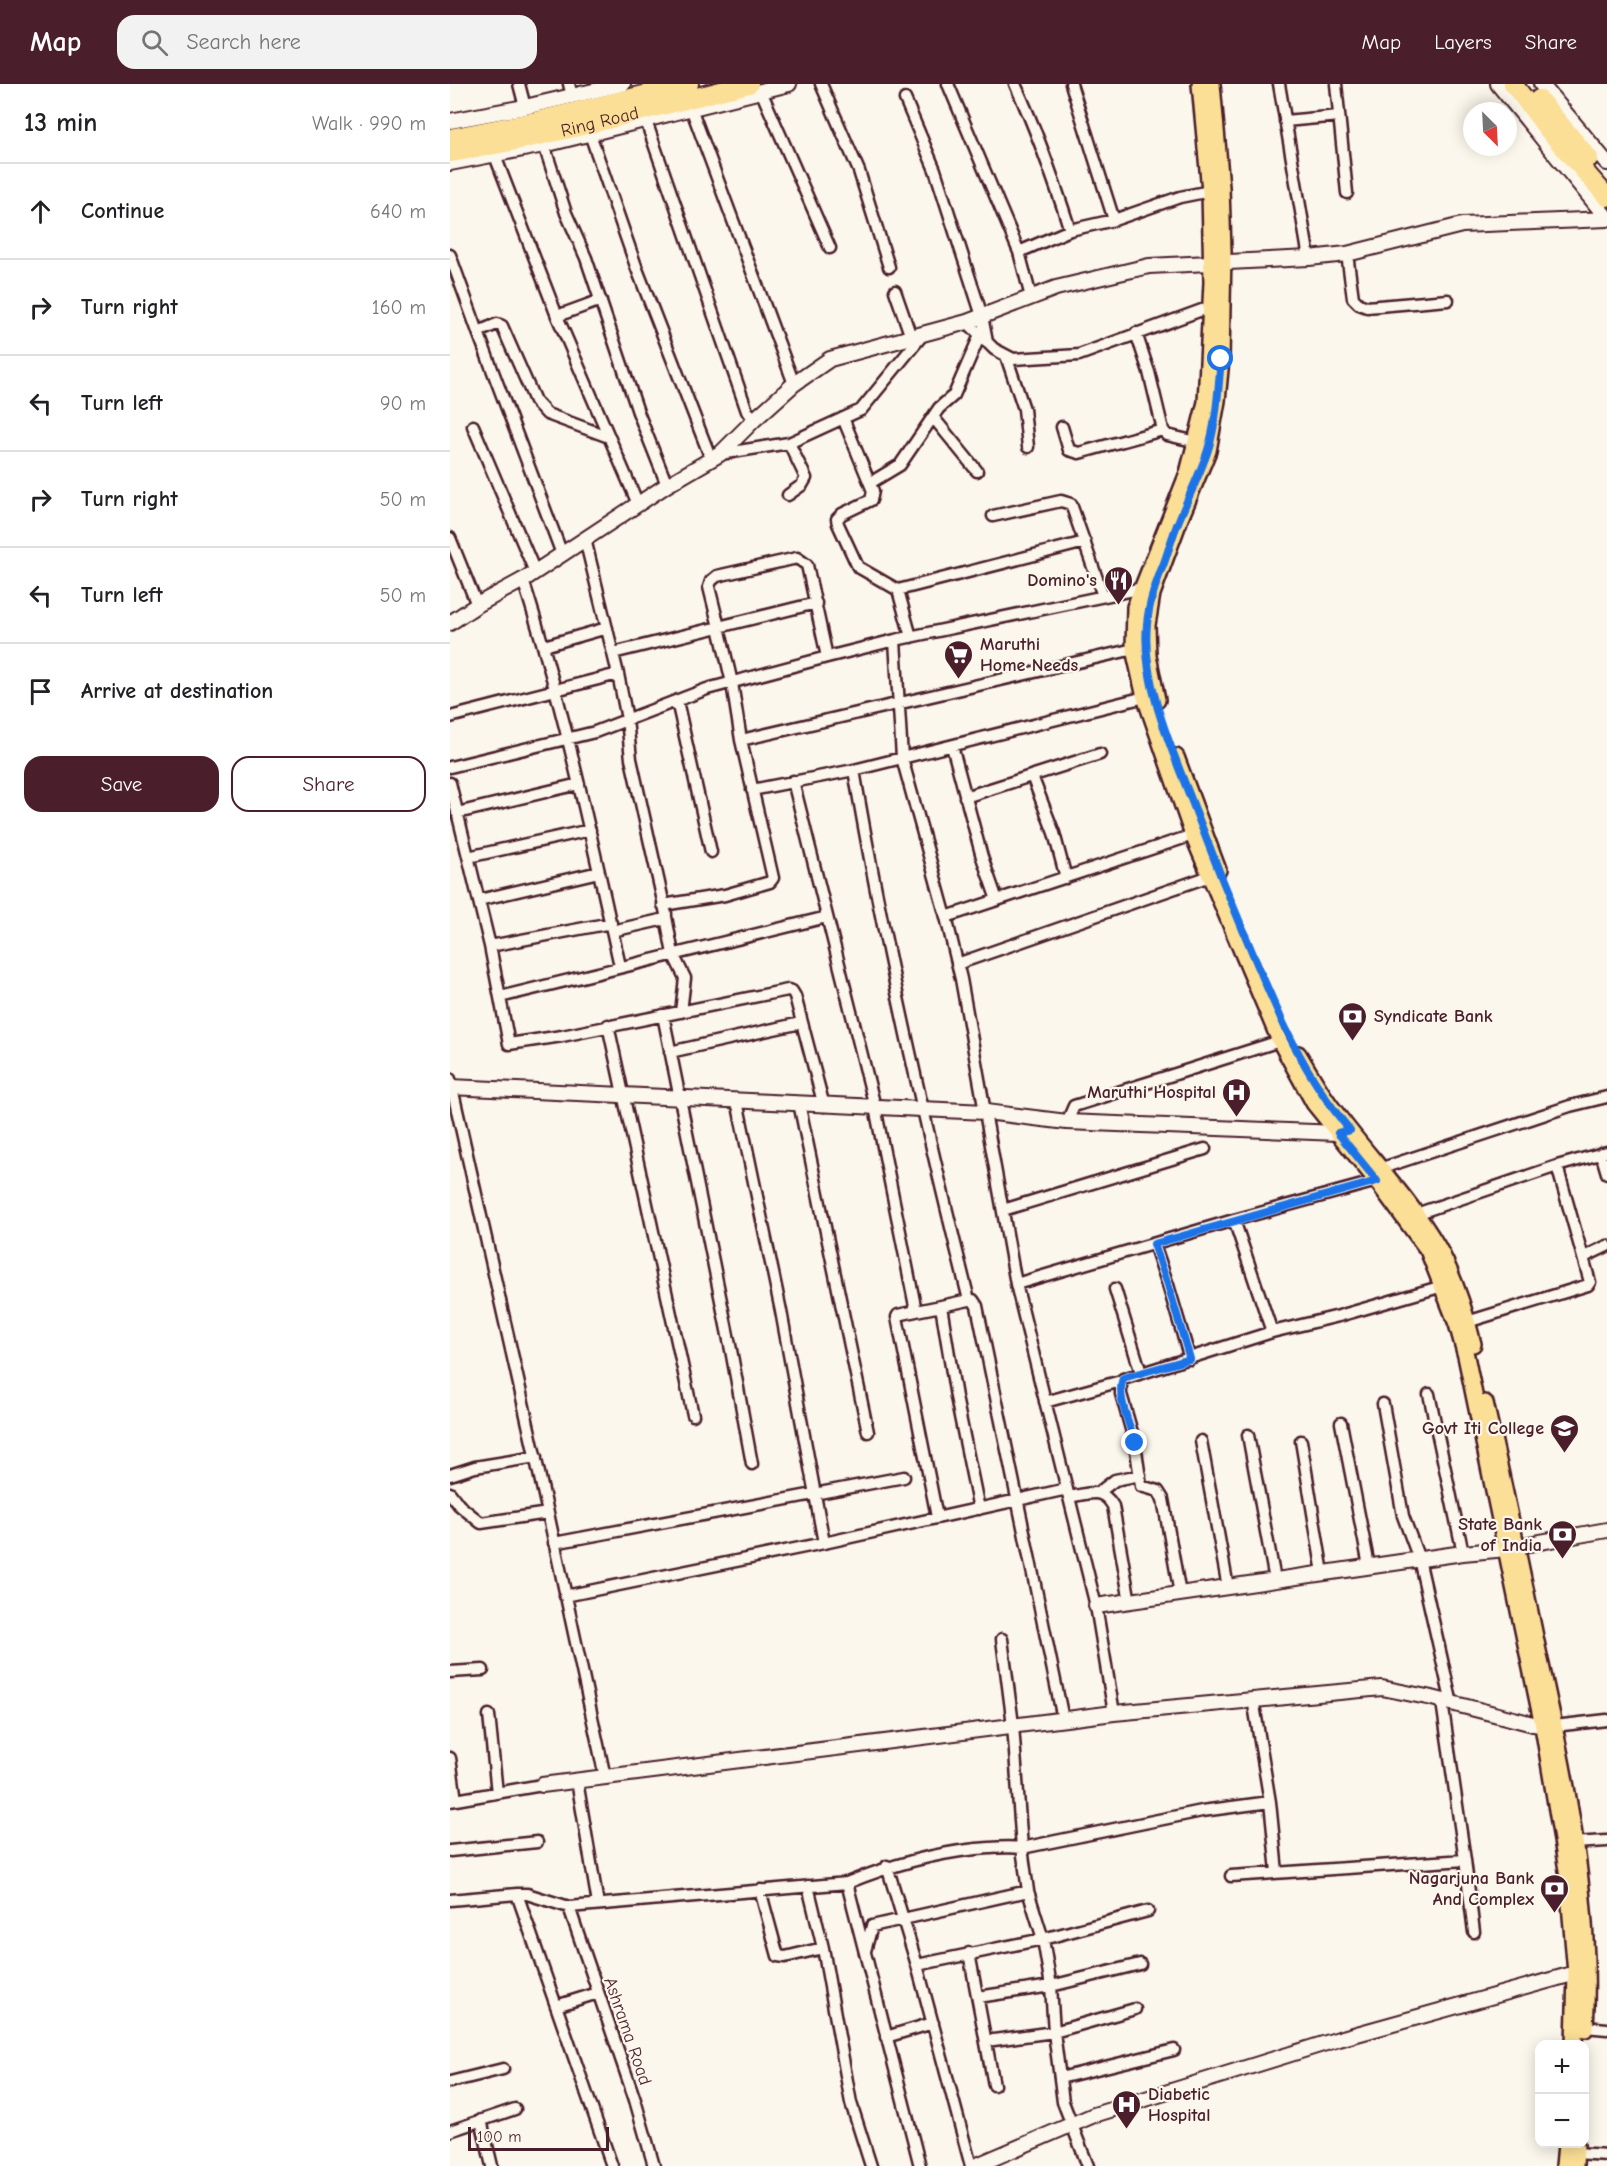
<!DOCTYPE html>
<html lang="en">
<head>
<meta charset="utf-8">
<style>
  body { margin:0; font-family:"Comic Neue",sans-serif; background:#f2f2f2; color:#202124 }
  .controls { position:absolute; right:18px; bottom:18px; display:grid; overflow:hidden; border-radius:12px; box-shadow:0 3px 15px #0003 }
  .controls button { width:54px; height:54px; display:grid; place-items:center; padding:0; border:0; border-bottom:2px solid #e0e0e0; background:#fff; color:#202124; font:30px sans-serif }
  .compass { position:absolute; left:1013px; top:18px; width:54px; height:54px; border-radius:50%; background:#fff; box-shadow:0 3px 15px #0003; rotate:156deg }
  .scale { position:absolute; left:18px; bottom:15px; width:141px; box-sizing:border-box; padding-left:6px; border:3px solid #4a1f2b; border-top:0; font-size:16px; line-height:21px; white-space:nowrap; color:#4a1f2b; -webkit-text-stroke:4px #fbf7ec; paint-order:stroke }
  .stop { position:absolute; width:18px; height:18px; margin:-14px; border:4px solid #1a73e8; border-radius:50%; background:#fff }
  .stop.end { background:#1a73e8; border-color:#fff; box-shadow:0 2px 6px #0008 }
  .list { margin:0; padding:0; list-style:none }
  h2 { display:flex; justify-content:space-between; align-items:center; height:78px; margin:0; padding:0 24px; font-size:26px }
  h2 small { font-size:20px; font-weight:400; color:#757577 }
  .list li { display:grid; grid-template-columns:39px 1fr auto; gap:18px; align-items:center; box-sizing:border-box; height:96px; padding:0 24px; border-top:2px solid #e0e0e0 }
  .list b { display:block; font-size:22px; white-space:nowrap }
  .list em { font-size:20px; font-style:normal; color:#757577 }
  .actions { display:flex; gap:12px; padding:18px 24px }
  .actions a { flex:1; padding:14px 0; border:2px solid #4a1f2b; border-radius:18px; text-align:center; font-size:21px; color:#4a1f2b }
  .actions .main { background:#4a1f2b; color:#fff }
  .icon { flex:none; width:33px; height:33px; fill:none; stroke:currentColor; stroke-width:2; stroke-linecap:round; stroke-linejoin:round }
  .map { position:relative; flex:none; width:1157px; height:2082px; overflow:hidden }
  header { display:flex; align-items:center; gap:36px; box-sizing:border-box; height:84px; padding:0 30px; background:#4a1f2b; color:#fff }
  header strong { font-size:28px }
  nav { display:flex; gap:33px; margin-inline-start:auto; font-size:21px }
  .search { width:420px; height:54px; background:#f2f2f2; display:flex; align-items:center; gap:15px; box-sizing:border-box; padding:0 21px; border-radius:18px; color:#757577; font-size:22px }
  main { display:flex }
  aside { flex:1; background:#fff }
  .map>svg:first-child { display:block }
  .lines { fill:none; stroke-linecap:round; stroke-linejoin:round }
  .street-casing { stroke:#4a1f2b; stroke-width:15 }
  .secondary-casing { stroke:#4a1f2b; stroke-width:18 }
  .primary-casing { stroke:#4a1f2b; stroke-width:20 }
  .highway-casing { stroke:#4a1f2b; stroke-width:22 }
  .street { stroke:#fbf7ec; stroke-width:10 }
  .secondary { stroke:#fbf7ec; stroke-width:14 }
  .primary { stroke:#fbdf96; stroke-width:15 }
  .highway { stroke:#fbdf96; stroke-width:18 }
  .route { stroke:#1a73e8; stroke-width:8 }
  .labels { text-anchor:middle; stroke-width:4.5; stroke-linejoin:round; paint-order:stroke }
  .street-label { font-size:18px; fill:#4a1f2b; stroke:#fbf7ec }
  .poi-label { font-size:18px; font-weight:bold; fill:#4a1f2b; stroke:#fbf7ec; text-anchor:end }
</style>
</head>
<body>
<header>
<strong>Map</strong>
<div class="search"><svg class="icon" aria-label="search" viewBox="0 0 24 24"><circle cx="10" cy="10" r="6"/><path d="M15 15l6 6"/></svg>Search here</div>
<nav><a>Map</a><a>Layers</a><a>Share</a></nav>
</header>
<main>
<aside>
<h2>13 min<small>Walk · 990 m</small></h2>
<ul class="list">
<li><svg class="icon" aria-label="ahead" viewBox="0 0 24 24"><path d="M12 20V5M6 11l6-6 6 6"/></svg><div><b>Continue</b></div><em>640 m</em></li>
<li><svg class="icon" aria-label="right" viewBox="0 0 24 24"><path d="M7 20v-9h11M14 6l5 5-5 5"/></svg><div><b>Turn right</b></div><em>160 m</em></li>
<li><svg class="icon" aria-label="left" viewBox="0 0 24 24"><path d="M17 20v-9H6M10 6l-5 5 5 5"/></svg><div><b>Turn left</b></div><em>90 m</em></li>
<li><svg class="icon" aria-label="right" viewBox="0 0 24 24"><path d="M7 20v-9h11M14 6l5 5-5 5"/></svg><div><b>Turn right</b></div><em>50 m</em></li>
<li><svg class="icon" aria-label="left" viewBox="0 0 24 24"><path d="M17 20v-9H6M10 6l-5 5 5 5"/></svg><div><b>Turn left</b></div><em>50 m</em></li>
<li><svg class="icon" aria-label="arrive" viewBox="0 0 24 24"><path d="M6 21V4h12l-3 4 3 4H6"/></svg><div><b>Arrive at destination</b></div></li>
</ul>
<div class="actions"><a class="main">Save</a><a>Share</a></div>
</aside>
<div class="map">
<svg width="1157" height="2082" viewBox="0 0 1157 2082">
  <rect width="100%" height="100%" fill="#fbf7ec"/>
  <filter id="ink" filterUnits="userSpaceOnUse"><feTurbulence type="fractalNoise" baseFrequency=".0167" numOctaves="2"/><feDisplacementMap in="SourceGraphic" scale="12" xChannelSelector="R" yChannelSelector="G"/><feConvolveMatrix kernelMatrix="1 2 1 2 8 2 1 2 1" color-interpolation-filters="sRGB"/></filter>
  <g filter="url(#ink)">
    <g class="lines">
      <defs>
        <path id="street" d="M69 0 75 23
          M119 0 122 12
          M371 0 409 87 439 183
          M498 0 569 168 581 213
          M565 0C587 47 604 96 620 146
          M621 0 664 136
          M829 0 859 174
          M886 0 897 109
          M311 7 380 164
          M455 15 485 86 532 232 537 258
          M241 24 344 300
          M196 37 297 327 305 335
          M835 37 889 32
          M140 50 187 185 261 375
          M94 61 116 129 136 174 188 328 217 401
          M42 64 107 232 151 216
          M569 168 620 146 664 136 730 113 760 107
          M897 170 903 214 909 220 917 223 998 216
          M0 171 28 248 47 240 52 242 85 317 97 330 159 353
          M445 207 461 253
          M107 232 188 420
          M517 238 544 265 563 275 629 271 760 223
          M28 248 112 470
          M686 249 699 288 713 346 717 351 747 358
          M556 272 574 325 578 363
          M483 333 527 387
          M393 334 423 407 421 416 392 430 387 435 388 440 408 483 448 506 461 553
          M23 342 85 488
          M612 343 619 366 629 369 713 346
          M270 370 339 359 411 326 474 249
          M420 399 450 381 489 324 504 311 530 251
          M338 411 352 401 356 394 339 359
          M543 432 611 417 621 420 653 512
          M0 454 27 521
          M135 455 168 590 177 635 181 675 216 830 215 835 162 847
          M73 496C114 623 141 753 170 882
          M448 506 635 458
          M445 556 452 674 496 833 511 895 566 1200 646 1522 664 1629
          M94 562 157 544
          M163 569 366 519
          M227 617 261 768
          M0 633 168 590
          M291 656 684 565
          M502 662 532 773 547 816
          M0 683 145 648 257 605 377 573 445 556 693 504
          M404 686C434 864 475 1041 519 1216L491 1222 506 1313 529 1425
          M582 692 604 749 616 794
          M343 697 425 1023 466 1227 448 1231 447 1233 487 1433
          M0 699 40 862 59 960 112 952 338 906 342 907 345 912 374 1022
          M302 706 404 686 695 613
          M515 713 650 670
          M7 729 129 700
          M18 773 140 746
          M29 816 149 788
          M213 821 275 811 320 798 323 794 291 656 282 599 269 543 259 503 261 497 267 492 347 474 357 481 377 573
          M216 833 223 870 235 894 231 928
          M496 833 743 751
          M40 862 161 839
          M507 880 760 792
          M50 913 377 833
          M213 931 281 1266 302 1380
          M158 941 243 1331
          M220 968 351 939
          M0 995 98 1429 155 1693
          M287 1017 331 1227 374 1459
          M349 1019 418 1348
          M617 1038 624 1022 830 957
          M1151 1069 1157 1089
          M926 1086 1120 1022 1157 1013
          M553 1126 755 1065
          M966 1130 1107 1082 1157 1068
          M784 1136 822 1248
          M704 1160 718 1201 740 1275
          M1134 1173 1157 1162
          M566 1200 784 1136 927 1097
          M665 1205 691 1289
          M519 1216H523L527 1222 613 1635
          M466 1227 491 1222
          M1017 1238 1138 1201 1140 1198 1107 1082
          M671 1297V1310L685 1359 691 1402 708 1407 713 1415 730 1510
          M979 1310 1013 1469
          M595 1318 671 1297 673 1295 822 1248 889 1232 993 1202
          M933 1320 953 1432 969 1475 1002 1620
          M891 1339 919 1482
          M798 1351 825 1496
          M751 1357 778 1503
          M851 1357 873 1489
          M0 1391 25 1383 86 1373
          M0 1409 9 1421 31 1439 98 1429
          M648 1409 665 1396 690 1391
          M619 1413C639 1410 652 1402 663 1422L680 1518
          M104 1459 454 1393
          M115 1512 374 1459 617 1405
          M552 1555 563 1641 572 1764 578 1807 593 1855 601 1902 604 1948 613 2018 638 2082
          M0 1588 33 1586
          M803 1615 820 1718
          M39 1631 47 1709
          M1104 1642 1157 1636
          M0 1674 6 1716
          M127 1697 148 1820
          M0 1717 92 1701
          M1124 1759 1157 1757
          M0 1767 87 1758
          M1015 1776 1024 1848
          M437 1782 467 1881 521 2082
          M781 1792 1015 1776 992 1618
          M397 1799 470 2082
          M358 1802 373 1864 401 2019 421 2082
          M310 1806 328 1872 335 1873 373 1864
          M67 1810 162 2082
          M0 1816 67 1810H77L119 1823 397 1799C441 1781 480 1770 526 1765 542 1764 556 1762 572 1764L752 1727 820 1718 827 1788
          M119 1823 185 2016 204 2082
          M415 1867 422 1842 578 1807
          M519 1869 544 2001
          M467 1881 593 1855 698 1827
          M528 1913 601 1902 690 1880
          M106 1922 148 1909
          M1135 1943 1157 1945
          M436 1953 483 1939
          M536 1957 604 1948 685 1925
          M610 1994 724 1966
          M0 1998 53 1985
          M31 2036 42 2082
          M0 2047 65 2025
          M1126 2069 1157 2071"/>
        <path id="secondary" d="M1048 0 1157 134
          M1091 0 1157 79
          M0 37 75 23 173 0
          M0 79 94 61 339 0
          M0 539 27 521 73 496 217 401 270 370 305 335 344 300 380 275 517 238 606 204 699 182 859 174 897 170 1012 141 1157 135
          M0 1003 536 1028 617 1038 888 1049 896 1047
          M646 1522 1013 1469 1046 1466 1157 1446
          M92 1701 664 1629 932 1604 982 1614 1083 1640 1102 1642
          M525 2082 644 2031 889 1955 1126 1889 1136 1890"/>
        <path id="primary" d="M750 0 760 107 762 198 756 318 738 389 685 523 684 565 695 613 743 751 830 957 864 1019 927 1097 978 1166 1007 1240 1016 1272 1093 1642 1117 1786 1126 1889 1124 1960
          M707 616 698 572 697 541 702 510 729 437 758 367 767 317 771 275 773 168 771 103 762 0
          M726 673 768 786
          M848 970C859 988 869 1007 882 1024 916 1071 957 1111 987 1162 1004 1192 1015 1227 1023 1260
          M1035 1319C1054 1401 1071 1485 1088 1567 1115 1691 1143 1818 1135 1945
          M1114 2082 1116 2060
          M1125 2082 1126 2060"/>
        <g id="highway">
          <path d="M1063 0 1098 46 1157 113"/>
          <path d="M1089 15 1139 74"/>
          <path d="M0 54 86 37 239 0"/>
          <path id="s1" d="M0 69C101 53 200 24 299 0"/>
        </g>
      </defs>
      <use href="#street" class="street-casing"/>
      <use href="#secondary" class="secondary-casing"/>
      <use href="#primary" class="primary-casing"/>
      <use href="#highway" class="highway-casing"/>
      <use href="#street" class="street"/>
      <use href="#secondary" class="secondary"/>
      <use href="#primary" class="primary"/>
      <use href="#highway" class="highway"/>
    </g>
  </g>
  <g class="lines" filter="url(#ink)">
    <path class="route" d="M685 1359C680 1340 666 1313 673 1294L740 1275 718 1201 704 1160 927 1097 888 1049 900 1046C854 992 827 928 800 863 781 818 763 773 746 728 725 672 691 601 697 540 699 518 706 499 714 479 719 465 723 450 729 436 738 414 749 392 757 369 767 339 768 306 771 275"/>
  </g>
  <defs>
    <symbol id="restaurant-pin" viewBox="-11 -11 22 30"><path d="M0 17L-7.5 6A9.5 9.5 0 1 1 7.5 6Z" fill="#4a1f2b" stroke="#fbf7ec"/><path d="M-5-6h1v4h1v-4h1v4h1v-4h1v5L-1.5 .5V6h-2V.5L-5-1ZM5-6V6H3V1.5H1.5Q1.5-4 5-6Z" fill="#fff"/></symbol>
    <symbol id="supermarket-pin" viewBox="-11 -11 22 30"><path d="M0 17L-7.5 6A9.5 9.5 0 1 1 7.5 6Z" fill="#4a1f2b" stroke="#fbf7ec"/><path d="M-6-5.5h2.5l.6 2H6L4.5 2H-2.5L-4.4-4H-6ZM-1.5 3.2a1.3 1.3 0 1 0 .1 0ZM3 3.2a1.3 1.3 0 1 0 .1 0Z" fill="#fff"/></symbol>
    <symbol id="bank-pin" viewBox="-11 -11 22 30"><path d="M0 17L-7.5 6A9.5 9.5 0 1 1 7.5 6Z" fill="#4a1f2b" stroke="#fbf7ec"/><path d="M-6-4H6V4H-6ZM0-2.3a2.3 2.3 0 1 0 0 4.6a2.3 2.3 0 1 0 0-4.6Z" fill="#fff"/></symbol>
    <symbol id="hospital-pin" viewBox="-11 -11 22 30"><path d="M0 17L-7.5 6A9.5 9.5 0 1 1 7.5 6Z" fill="#4a1f2b" stroke="#fbf7ec"/><path d="M-5-5h3v3.5h4V-5h3V5h-3V1.5h-4V5h-3Z" fill="#fff"/></symbol>
    <symbol id="university-pin" viewBox="-11 -11 22 30"><path d="M0 17L-7.5 6A9.5 9.5 0 1 1 7.5 6Z" fill="#4a1f2b" stroke="#fbf7ec"/><path d="M0-5L7-2L0 1L-7-2ZM-4 1L0 2.5L4 1V4Q0 6-4 4Z" fill="#fff"/></symbol>
  </defs>
  <g fill-rule="evenodd">
    <use href="#restaurant-pin" x="652" y="480" width="33" height="45"/>
    <use href="#supermarket-pin" x="492" y="554" width="33" height="45"/>
    <use href="#bank-pin" x="886" y="916" width="33" height="45"/>
    <use href="#hospital-pin" x="770" y="992" width="33" height="45"/>
    <use href="#university-pin" x="1098" y="1328" width="33" height="45"/>
    <use href="#bank-pin" x="1096" y="1434" width="33" height="45"/>
    <use href="#bank-pin" x="1088" y="1788" width="33" height="45"/>
    <use href="#hospital-pin" x="660" y="2004" width="33" height="45"/>
  </g>
  <g class="labels">
    <g class="street-label">
      <text dy="6" stroke="none"><textPath href="#s1" startOffset="153">Ring Road</textPath></text>
      <text transform="translate(178 1947) rotate(71)" y="6">Ashrama Road</text>
    </g>
    <g class="poi-label">
      <text x="647" y="502">Domino's</text>
      <text x="530" y="566" text-anchor="start">Maruthi<tspan x="530" dy="21">Home Needs</tspan></text>
      <text x="924" y="938" text-anchor="start">Syndicate Bank</text>
      <text x="766" y="1014">Maruthi Hospital</text>
      <text x="1094" y="1350">Govt Iti College</text>
      <text x="1092" y="1446">State Bank<tspan x="1092" dy="21">of India</tspan></text>
      <text x="1084" y="1800">Nagarjuna Bank<tspan x="1084" dy="21">And Complex</tspan></text>
      <text x="698" y="2016" text-anchor="start">Diabetic<tspan x="698" dy="21">Hospital</tspan></text>
    </g>
  </g>
</svg>
<div class="controls">
<button>+</button>
<button>−</button>
</div>
<svg class="compass" viewBox="-18 -18 36 36"><path d="M0-13l5 13h-10z" fill="#e53935"/><path d="M0 13l5-13h-10z" fill="#757577"/></svg>
<div class="scale">100 m</div>
<div class="stop" style="left:771px;top:275px"></div>
<div class="stop end" style="left:685px;top:1359px"></div>
</div>
</main>
</body>
</html>
